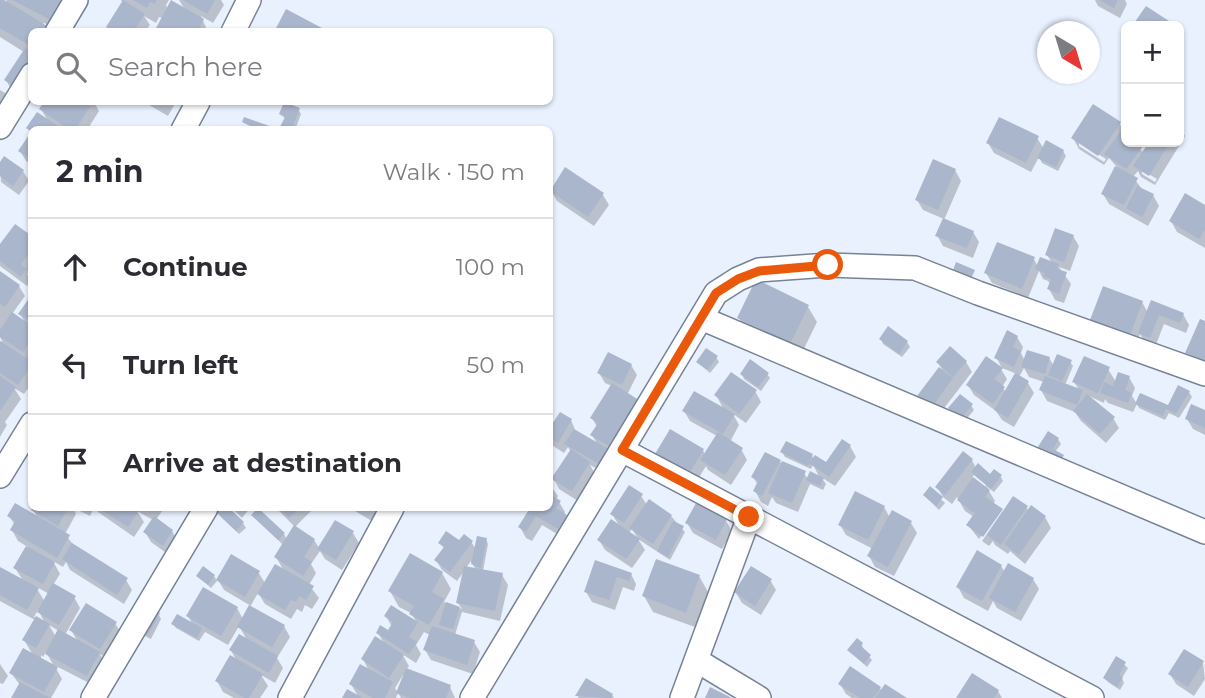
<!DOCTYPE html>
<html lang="en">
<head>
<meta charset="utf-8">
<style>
  body { margin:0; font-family:Montserrat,sans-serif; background:#f7f7f7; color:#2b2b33 }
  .controls { position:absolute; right:21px; top:21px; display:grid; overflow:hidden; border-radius:10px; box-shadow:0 2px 5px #0004 }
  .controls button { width:63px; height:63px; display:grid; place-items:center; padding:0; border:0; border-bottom:2px solid #e1e1e2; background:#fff; color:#2b2b33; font:35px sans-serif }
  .compass { position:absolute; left:1037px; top:21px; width:63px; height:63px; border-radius:50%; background:#fff; box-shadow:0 2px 5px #0004; rotate:142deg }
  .stop { position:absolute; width:21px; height:21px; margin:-16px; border:5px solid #ea580c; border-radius:50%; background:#fff }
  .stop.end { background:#ea580c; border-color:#fff; box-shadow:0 2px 7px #0008 }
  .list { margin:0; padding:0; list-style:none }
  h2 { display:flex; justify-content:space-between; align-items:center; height:91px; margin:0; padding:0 28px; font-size:30px }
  h2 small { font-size:23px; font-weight:400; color:#7c7c81 }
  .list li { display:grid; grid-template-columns:46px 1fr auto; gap:21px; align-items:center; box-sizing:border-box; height:98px; padding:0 28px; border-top:2px solid #e1e1e2 }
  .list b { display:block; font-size:26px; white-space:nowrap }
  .list em { font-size:23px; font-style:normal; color:#7c7c81 }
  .icon { flex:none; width:38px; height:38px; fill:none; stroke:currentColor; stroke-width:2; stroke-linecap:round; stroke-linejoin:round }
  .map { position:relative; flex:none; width:1205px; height:698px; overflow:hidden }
  .search { position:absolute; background:#fff; box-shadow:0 2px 5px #0004; left:28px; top:28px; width:525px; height:77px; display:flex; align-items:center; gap:18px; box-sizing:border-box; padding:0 24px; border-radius:10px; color:#7c7c81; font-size:26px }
  .panel { position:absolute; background:#fff; box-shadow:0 2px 5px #0004; left:28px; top:126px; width:525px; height:385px; border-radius:10px }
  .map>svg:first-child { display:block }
  .shadow { fill:#0003; fill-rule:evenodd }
  .building { fill:#aab6cc }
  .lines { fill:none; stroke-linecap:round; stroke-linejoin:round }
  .minor-casing { stroke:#778297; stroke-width:26 }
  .minor { stroke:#fff; stroke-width:23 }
  .route { stroke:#ea580c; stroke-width:9 }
</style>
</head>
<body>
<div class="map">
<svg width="1205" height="698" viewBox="0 0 1205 698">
  <rect width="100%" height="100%" fill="#e9f1ff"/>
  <path class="shadow" d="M0 0 8 5 6 0H60L62 32 44 23 32 32V86L12 91 6 80 24 52 0 37Z
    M121 0H169L166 5 168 9 185 10 179 0H221L224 5 213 23 201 16 208 32H160L158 28 163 18 159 17 156 23 144 16 150 25 146 30 149 32H110L108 27 123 3Z
    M1095 0H1125L1127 4 1120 18 1098 6Z
    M1147 8 1168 22 1171 26H1135Z
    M0 90 14 98 20 109 0 141Z
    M46 102H94L99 111 87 130H32V134L28 128 48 121 41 109Z
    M144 102H176L168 116Z
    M298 109 301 114 295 130H284L282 127 286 119 280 114Z
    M1119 123 1125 133 1126 142H1133L1144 153 1151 142H1179V125L1185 136 1155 185 1141 177 1138 171 1133 177 1142 189 1153 195 1159 206 1148 226 1109 204 1103 194 1117 167 1109 158 1104 165 1079 149 1073 138ZM1079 142 1106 159 1104 162 1079 146ZM1142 170 1157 179 1155 182 1142 174Z
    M1037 138 1044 149 1063 151 1066 156 1058 171 1042 163 1039 157 1031 172 994 153 988 143Z
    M32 139V165L26 161 20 151Z
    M0 165 23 171 29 181 19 195 1 182Z
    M955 170 961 181 944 220 973 232 979 242 973 258 943 246 937 235 944 219 923 210 917 200Z
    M551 191 603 195 609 205 594 226 557 201Z
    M1205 207V248L1177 232 1171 221Z
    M1073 236 1079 246 1070 271 1059 267 1071 284 1064 303 1055 300 1049 289 1051 285 1048 281 1043 279 1039 271 1028 298 992 283 986 273 1034 259 1038 267 1052 263 1047 255Z
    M32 238V267L27 274 31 280 27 286 0 266V247Z
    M0 273 19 286 25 296 12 314 26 324 20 314 32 297V383L24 394 14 388 21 399 5 422 7 425 0 437V344L2 341 0 337Z
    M757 282 808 307 817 322 799 359 748 334 739 318Z
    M1142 302 1148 313 1183 314 1189 325 1186 333 1164 324 1155 347 1146 344 1140 334 1136 345 1098 330 1092 320Z
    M1017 337 1023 347 1021 353 1025 361 1049 358 1054 366 1070 362 1073 366 1065 385 1080 391 1074 382 1108 369 1116 382 1129 377 1135 388 1132 396 1137 404 1133 412 1108 403 1105 399 1104 403 1089 396 1113 418 1119 428 1106 443 1081 421 1075 412 1047 401 1041 390 1044 382 1029 377 1024 368 1019 377 1028 383 1034 393 1014 427 1002 420 996 411 974 395 968 385 1001 369 1007 379 1002 387 1006 392 1017 374 1002 368 996 357Z
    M881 339 907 342 910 347 902 357 883 344Z
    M716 357 719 362 710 373 698 362Z
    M938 362H966L972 372 938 416 925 406 919 396 944 373Z
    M631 365 637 375 627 395 607 474 590 465 595 474 578 501 559 489 554 479 571 452 568 447 564 453 550 444V429L571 420 576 432 598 445 592 435 597 427 592 418 612 386 605 383 599 373Z
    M742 374H767L770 378 761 391 744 379Z
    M755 391 761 402 746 423 733 414 739 425 730 442 741 449 747 460 731 485 708 470 706 466 695 484 663 464 657 454 703 450 705 455 717 436 690 421 684 411 724 410 716 395Z
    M1189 392 1192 397 1179 418 1169 413 1165 420 1139 408 1137 404 1169 408Z
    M971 405 974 410 964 422 950 409Z
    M1205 412V435L1193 429 1187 419Z
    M1058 439 1061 444 1055 452 1065 461 1041 455Z
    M850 446 856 457 835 486 821 477 826 484 823 490 810 484 798 512 776 503 772 497 768 506 761 502 755 491 758 485 753 477 780 461 782 465 804 473 808 479 820 478 813 465 811 469 785 457 782 452 812 456 814 459 826 464Z
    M972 460 976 468 990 476 1001 477 1003 481 994 492 986 486 995 501 993 504 1002 512H998L979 539 968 525 974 517 965 511 957 497 952 504 943 497 937 487ZM974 475 986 485 985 488 972 478Z
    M550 485 558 496 556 500 559 502 565 512 564 515 572 527 564 538 542 525 532 541 526 538 520 527 532 508H550Z
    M930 489 945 503 939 510 925 496Z
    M641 496 647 505 671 516 685 532 670 560 638 539 645 550 632 568 605 550 599 540 620 527 612 514ZM632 529 638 539 629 533Z
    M884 507 890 518 892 513 911 523 917 533 894 576 875 567 869 556 873 549 846 535 840 525Z
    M1026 507 1029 511 1045 517 1051 528 1025 564 1010 551 1008 554 995 545 993 541 989 546 982 541 1002 512Z
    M34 508H73L76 514 65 534 75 547 126 580 132 590 124 604 70 570 66 562 63 567 53 561 60 574 53 585 74 597 80 608 65 635 78 642 71 630 115 623 121 633 106 658 100 654 105 663 93 685 54 665 62 679 51 698H13L20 685 11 673 33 655 24 640 35 620 0 601V569L24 582 15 568 28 547 18 541 12 530 15 525 9 516 38 518 33 510ZM35 586 49 594 45 602ZM38 610 45 623 34 617ZM49 625 59 631 56 637ZM46 652 55 668 41 661V655L43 657Z
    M74 508H94L90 516Z
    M95 508H164L156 520 172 531 178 541 169 555 151 542 145 532 153 520 137 511 144 522 134 537 98 512Z
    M224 508H227L243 523 246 528 239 534 221 517 219 512Z
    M232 508H250L242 518Z
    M276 508H311L312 510 295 527Z
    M353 508H384L375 523 355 511Z
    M253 515 284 534 287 540H314L319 548 336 522 353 533 359 543 342 570 325 559 320 551 311 564 316 573 309 585 319 598 312 609 305 605 302 612 297 609 291 619 265 604 258 593 250 607 284 626 290 637 277 658 283 668 275 683 261 675 268 686 260 698H234L223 692 217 681 237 662 231 650 247 640 239 626 228 645 205 632 199 641 176 628 173 624 193 625 188 616 237 608 243 619 251 606 224 590 218 580 258 572 265 583 284 571 276 557 283 545Z
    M726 521 732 531 722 549 693 533 687 523Z
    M486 539 488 544 483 571 502 575 508 585 500 621 462 612 455 635 474 642 480 652 473 674 431 660 425 650 430 635 424 632 416 645 421 654 416 663 402 654 409 666 406 670 450 687 455 698H401L398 693 396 698H344H359L351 684 369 671 363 659 385 645 378 633 388 632 392 627 386 616 417 623 411 613 399 607 390 591 442 573 451 589 444 602 462 609 458 603 465 570 457 581 442 570 436 560 444 548 440 543 471 542 476 549ZM471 561 476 570 466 568ZM403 675 405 676 398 693 395 688Z
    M596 562 631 574 636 584 634 591 623 587 615 610 592 602 586 592Z
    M1001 566 1005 572 1033 579 1039 589 1021 621 997 608 993 601 988 611 964 598 958 587Z
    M198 576H214L217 581 211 588Z
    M699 576 708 592 695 627 653 612 644 596Z
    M770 580 776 590 761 615 742 603 736 593Z
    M159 615 161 619 151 639 143 635Z
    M862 644 863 650 872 660 867 667 849 650Z
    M1117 658 1128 668 1122 678 1124 683 1120 690 1108 682 1105 678Z
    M1203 663 1205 679 1194 696 1176 684 1170 674Z
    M0 664 8 676 3 684 0 683Z
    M973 675 998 691 1002 698H958Z
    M586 680 612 695 614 698H578Z
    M840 684 880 688 882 691 904 698H852L846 694Z"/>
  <path class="building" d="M0 0H4L57 32H32V47L0 28Z
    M12 0H64L57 23Z
    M123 0 145 14 133 32H113L106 27Z
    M133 0H157L155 4 150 2 147 8Z
    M171 0 204 19 197 32H163L156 28Z
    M183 0H215L207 14Z
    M1099 0H1118L1114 8Z
    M1146 6 1169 21 1166 26H1160L1150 20 1146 26H1132Z
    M286 9 322 28 321 32H274Z
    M25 48 32 52V67L18 89 4 80Z
    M44 102H93L75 130H70L39 109Z
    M284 102 300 108 291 130 280 127 285 117 279 114Z
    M1093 104 1121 122 1098 156 1071 138Z
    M37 112 64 130H32V132L26 128Z
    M244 117 278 129V130H249L250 126 242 122Z
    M999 117 1039 136 1026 163 986 143Z
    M1121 131 1126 135V142H1136L1143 146 1126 169 1104 154Z
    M29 135 32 137V160L18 151Z
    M1046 140 1064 150 1056 167 1037 158Z
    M1149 142H1170L1149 176 1133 166Z
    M4 156 24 170 13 186 0 176V162Z
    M933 159 956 169 938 210 915 200Z
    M1115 166 1138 178 1124 205 1101 194Z
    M565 167 604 193 588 217 550 191Z
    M1137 186 1154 194 1142 217 1126 208Z
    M1185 193 1205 205V229L1199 239 1169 221Z
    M943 218 974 231 967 248 935 236Z
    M15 224 32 236V250L21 264 26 269 21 277 0 261V244Z
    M1055 228 1074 235 1064 262 1045 255Z
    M997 242 1035 257 1022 289 984 273Z
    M1040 257 1059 264 1057 269 1067 272 1059 294 1047 289 1051 279 1043 276 1045 273 1035 269Z
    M956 262 975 270 970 281 952 273Z
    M0 271 20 285 5 307 0 304Z
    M756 279 809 305 790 344 737 318Z
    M1103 286 1143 301 1130 335 1090 320Z
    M32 294V322L18 314Z
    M1151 300 1184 313 1180 323 1159 315 1150 338 1138 333Z
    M12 312 32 326V339L23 352 0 337V330Z
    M1200 319 1205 321V362L1185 353Z
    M888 326 908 341 899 354 879 339Z
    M1007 330 1018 336 1013 347 1021 351 1014 367 994 358Z
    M0 341 26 358 32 350V365L18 385 0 373Z
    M950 346 967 361 953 377 936 362Z
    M706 348 718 356 707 370 696 362Z
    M1027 350 1050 357 1045 374 1021 367Z
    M608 352 632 364 622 385 597 373Z
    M1057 354 1072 360 1062 381 1048 375Z
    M986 356 1003 368 994 379 1005 387 993 404 966 385Z
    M1084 356 1110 367 1098 393 1072 382Z
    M750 359 769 373 758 387 740 374Z
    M939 367 953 378 932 407 917 396Z
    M731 372 757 390 739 414 714 395Z
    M1118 372 1130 376 1125 390 1132 393 1128 403 1100 393 1104 382 1113 386Z
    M1015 373 1029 381 1008 418 994 410Z
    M0 376 16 387 0 411Z
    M1045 376 1083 390 1077 405 1039 390Z
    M612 383 642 402 612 448 590 435 598 423 590 418Z
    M1178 385 1190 391 1176 414 1166 409 1163 416 1135 404 1140 393 1168 405Z
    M694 391 735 414 723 434 682 411Z
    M960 394 973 404 961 419 948 408Z
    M1087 394 1115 417 1100 434 1073 411Z
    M1191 404 1205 410V428L1185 419Z
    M560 412 572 419 558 443 550 438V427Z
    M574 429 610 450 601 465 564 444Z
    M670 429 704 449 689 474 655 454Z
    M1048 431 1059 438 1053 449 1064 455 1059 464 1036 450Z
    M718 432 743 448 725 475 700 460Z
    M842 439 851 445 829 477 809 463 815 455 826 462Z
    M786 441 813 454 808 466 780 452Z
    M571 449 590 462 572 491 551 479Z
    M963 451 973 459 945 495 935 487Z
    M765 452 781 460 762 496 753 491 758 481 751 477Z
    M782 461 806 471 792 503 768 493Z
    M978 463 990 474 994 469 1002 475 991 489 971 472Z
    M810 471 824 478 820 486 806 480Z
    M973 477 990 490 985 497 1003 509 983 537 966 525 979 507 974 513 957 500Z
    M629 485 643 494 624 523 610 514Z
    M930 486 943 497 936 506 923 495Z
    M855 491 885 506 868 540 838 525Z
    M550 494 561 501 556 508 567 515 558 529 536 516 526 532 518 527 530 508H550Z
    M1013 496 1028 506 1001 545 987 535Z
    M649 499 672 515 653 544 629 528Z
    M15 503 70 535 57 558 10 530 15 521 7 516Z
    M696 503 727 519 716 540 685 523Z
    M1031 505 1046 516 1019 555 1004 544Z
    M32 508H68L58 526 31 510Z
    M98 508H135L139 510 128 527Z
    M221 508H229L244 522 236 531 216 512Z
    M258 508 285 533 278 540 251 515Z
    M279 508H299L289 518Z
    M892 510 912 521 888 567 867 556Z
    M154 516 173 530 163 546 143 532Z
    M611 519 640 539 626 559 597 540Z
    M335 520 354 531 336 560 317 549Z
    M673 521 684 526 668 557 657 551Z
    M294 525 315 539 304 557 312 562 303 576 274 557Z
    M446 531 459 540 464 534 473 541 450 572 434 560 444 547 438 543Z
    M477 536 487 538 481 568 471 564Z
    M72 543 128 578 117 595 62 559Z
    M26 546 55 562 43 584 13 568Z
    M977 550 1002 565 982 601 956 587Z
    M410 553 443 572 432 592 444 599 429 625 409 614 414 606 388 591Z
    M231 554 260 571 245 597 216 580Z
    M656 559 700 575 686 613 642 596Z
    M595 560 632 573 629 581 617 577 609 600 584 592Z
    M1008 563 1034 578 1015 612 989 598Z
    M275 564 314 586 306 600 299 596 296 602 291 600 285 610 257 594Z
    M203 566 215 575 208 585 196 576Z
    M464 566 503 573 495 611 456 603Z
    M751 566 772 579 755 606 734 592Z
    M0 567 39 588 27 610 0 595Z
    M53 583 76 596 59 625 37 612Z
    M203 587 238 607 221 636 186 616Z
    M446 602 460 607 453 629 439 625Z
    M86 603 117 622 100 649 69 630Z
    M249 605 285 625 272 647 237 627Z
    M391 605 418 622 409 637 417 642 409 654 376 633 380 625 388 630 393 622 384 616Z
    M150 608 160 613 148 635 138 630Z
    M177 614 202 628 197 638 171 624Z
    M36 616 50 624 36 648 22 640Z
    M432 626 475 640 467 665 423 650Z
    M58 629 100 652 87 676 45 654Z
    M239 634 278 656 269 673 229 650Z
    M375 636 404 655 389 678 361 659Z
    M857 638 863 643 861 646 871 655 864 664 847 650Z
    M23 648 58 667 44 692 9 673Z
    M1184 649 1204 661 1188 687 1168 674Z
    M230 655 263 674 249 698H245L215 681Z
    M1116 656 1126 662 1119 675 1123 677 1117 687 1103 678Z
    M360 664 393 682 385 698H373L349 684Z
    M850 666 881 687 873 698H860L838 684Z
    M406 668 451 685 446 698H410L396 693Z
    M972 673 999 690 994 698H956Z
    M586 678 613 694 611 698 575 696Z
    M20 682 44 695 51 698H11Z
    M885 684 907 698H875Z
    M710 687 732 698H705Z
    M347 689 363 698H342Z"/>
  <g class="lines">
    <defs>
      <path id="minor" d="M57 32 76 0
        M233 32 249 0
        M0 127 32 75
        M183 130 198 102
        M701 318 1205 532
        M622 450 1092 698
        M0 476 32 424
        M696 660 759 698
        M93 698 206 508
        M290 698 392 508
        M472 698 716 293 738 279 759 270 828 265 915 268 978 293 1205 374
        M682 698 749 517"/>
    </defs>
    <use href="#minor" class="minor-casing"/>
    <use href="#minor" class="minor"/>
  </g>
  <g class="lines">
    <path class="route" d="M749 517 622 450 716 293 738 279 759 271 828 265"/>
  </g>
</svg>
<div class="controls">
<button>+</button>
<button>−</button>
</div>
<svg class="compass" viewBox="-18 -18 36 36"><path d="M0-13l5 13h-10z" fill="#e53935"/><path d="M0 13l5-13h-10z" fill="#7c7c81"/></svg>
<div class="stop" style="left:828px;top:265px"></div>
<div class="stop end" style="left:749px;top:517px"></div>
<div class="search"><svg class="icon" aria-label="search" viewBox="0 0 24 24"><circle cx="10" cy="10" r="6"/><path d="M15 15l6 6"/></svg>Search here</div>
<section class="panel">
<h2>2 min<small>Walk · 150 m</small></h2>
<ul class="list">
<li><svg class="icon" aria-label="ahead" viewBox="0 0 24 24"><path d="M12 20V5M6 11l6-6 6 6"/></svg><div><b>Continue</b></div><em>100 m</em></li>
<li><svg class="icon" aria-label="left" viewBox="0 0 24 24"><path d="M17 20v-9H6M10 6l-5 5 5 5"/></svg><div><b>Turn left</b></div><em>50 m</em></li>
<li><svg class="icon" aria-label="arrive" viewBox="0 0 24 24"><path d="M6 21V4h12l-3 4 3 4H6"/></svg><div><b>Arrive at destination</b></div></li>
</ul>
</section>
</div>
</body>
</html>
